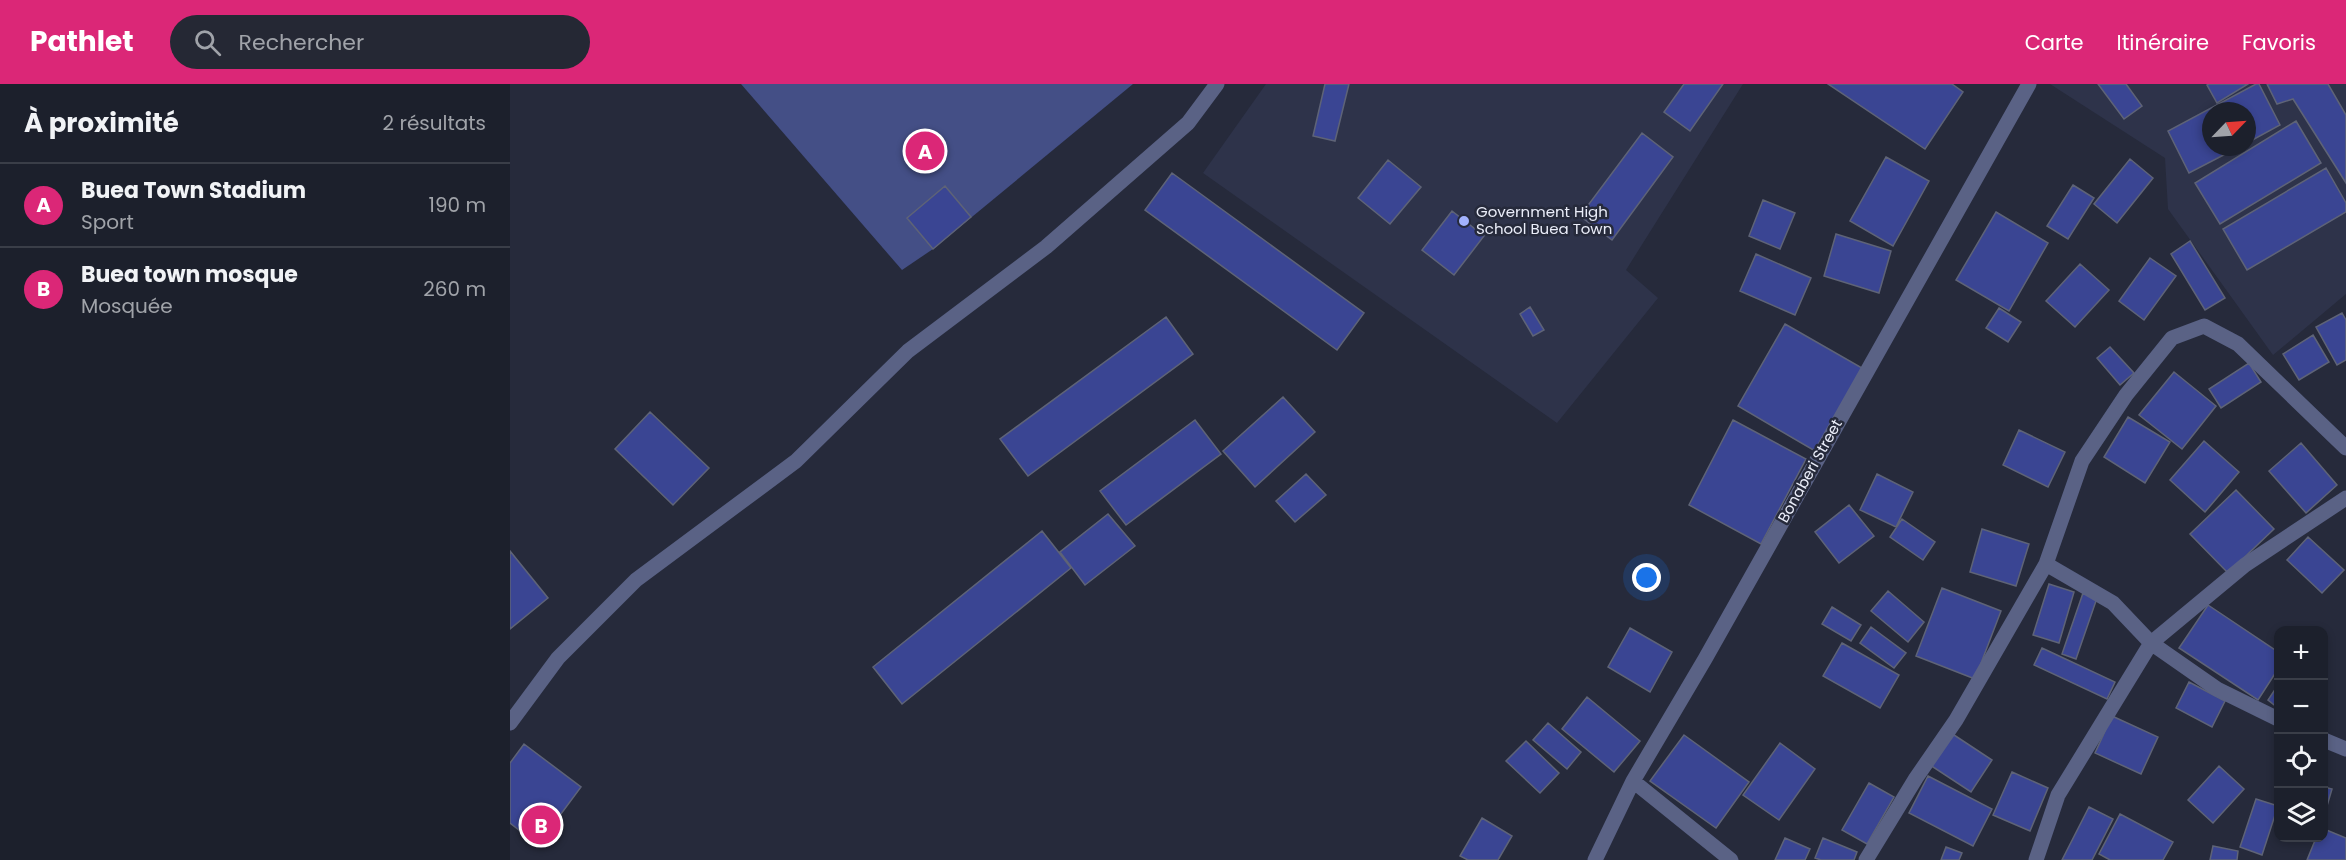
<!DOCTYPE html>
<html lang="fr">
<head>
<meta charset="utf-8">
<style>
  body { margin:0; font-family:Poppins,sans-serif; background:#252834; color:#f1f3f6 }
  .controls { position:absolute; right:18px; bottom:18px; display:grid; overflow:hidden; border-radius:12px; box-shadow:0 3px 9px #0003 }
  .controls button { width:54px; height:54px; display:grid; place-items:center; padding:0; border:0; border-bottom:2px solid #3a3e48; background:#1c202c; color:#f1f3f6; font:30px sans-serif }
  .compass { position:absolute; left:1692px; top:18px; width:54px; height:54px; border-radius:50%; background:#1c202c; box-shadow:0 3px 9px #0003; rotate:65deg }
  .you { position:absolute; left:1137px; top:494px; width:21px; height:21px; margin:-15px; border:4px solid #fff; border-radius:50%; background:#1a73e8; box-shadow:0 0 0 9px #1a73e833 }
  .badge { display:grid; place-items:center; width:39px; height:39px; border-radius:50%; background:#db2777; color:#fff; font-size:20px; font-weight:700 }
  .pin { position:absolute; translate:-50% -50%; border:3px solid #fff; box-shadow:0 2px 6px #0006 }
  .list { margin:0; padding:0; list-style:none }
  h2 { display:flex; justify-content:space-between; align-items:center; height:78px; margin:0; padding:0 24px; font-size:26px }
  h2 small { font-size:20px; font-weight:400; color:#a0a3a9 }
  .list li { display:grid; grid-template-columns:39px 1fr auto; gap:18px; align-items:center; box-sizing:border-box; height:84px; padding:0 24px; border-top:2px solid #3a3e48 }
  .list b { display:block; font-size:22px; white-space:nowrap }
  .list p { margin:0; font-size:20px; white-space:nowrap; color:#a0a3a9 }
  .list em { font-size:20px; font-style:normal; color:#a0a3a9 }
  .icon { flex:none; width:33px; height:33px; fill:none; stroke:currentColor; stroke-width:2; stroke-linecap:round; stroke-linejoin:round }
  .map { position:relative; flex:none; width:1836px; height:776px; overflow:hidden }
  header { display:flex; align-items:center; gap:36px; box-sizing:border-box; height:84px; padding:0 30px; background:#db2777; color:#fff }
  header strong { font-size:28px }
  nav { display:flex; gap:33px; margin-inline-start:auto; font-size:21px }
  .search { width:420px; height:54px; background:#252834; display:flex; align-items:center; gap:15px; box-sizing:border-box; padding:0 21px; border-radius:33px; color:#a0a3a9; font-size:22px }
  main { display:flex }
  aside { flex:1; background:#1c202c }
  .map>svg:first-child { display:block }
  .built { fill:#2e334a; fill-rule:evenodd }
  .green { fill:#444f86 }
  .building { fill:#3a4593; stroke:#5e6377; stroke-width:1.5 }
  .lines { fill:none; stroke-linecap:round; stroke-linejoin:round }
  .minor { stroke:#5a6285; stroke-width:15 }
  .poi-dot { fill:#a2b2fd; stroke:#262a3b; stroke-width:2 }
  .labels { text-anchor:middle; stroke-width:5; stroke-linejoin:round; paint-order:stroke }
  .poi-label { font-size:15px; fill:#eaedf9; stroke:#262a3b; text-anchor:start }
  .street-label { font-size:15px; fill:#eaedf9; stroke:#262a3b }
</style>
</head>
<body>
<header>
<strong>Pathlet</strong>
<div class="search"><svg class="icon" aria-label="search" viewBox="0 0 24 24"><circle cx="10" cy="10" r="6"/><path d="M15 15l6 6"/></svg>Rechercher</div>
<nav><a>Carte</a><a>Itinéraire</a><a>Favoris</a></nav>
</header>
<main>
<aside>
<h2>À proximité<small>2 résultats</small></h2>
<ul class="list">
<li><span class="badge">A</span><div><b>Buea Town Stadium</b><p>Sport</p></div><em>190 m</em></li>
<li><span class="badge">B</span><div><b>Buea town mosque</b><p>Mosquée</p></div><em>260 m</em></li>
</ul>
</aside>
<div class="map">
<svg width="1836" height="776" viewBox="0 0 1836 776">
  <rect width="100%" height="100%" fill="#262a3b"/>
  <path class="built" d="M756 0H1233L1116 186 1148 214 1047 339 693 89Z
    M1540 0H1836V210L1763 271 1658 125 1655 74ZM1701 27H1737V63H1701Z"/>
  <path class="green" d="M231 0H623L423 165 392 186Z"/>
  <path class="building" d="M815 0H839L825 57 803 52Z
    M1174 0H1213L1180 47 1154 28Z
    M1318 0H1442L1453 8 1415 65Z
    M1588 0H1616L1632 22 1614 35Z
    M1699 0H1738L1707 19 1697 1Z
    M1746 0H1749L1770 41 1737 59V27H1701V63H1729L1679 89 1658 47Z
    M1757 0H1818L1836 31V99L1783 15 1767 20Z
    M1786 37 1811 79 1710 140 1685 99Z
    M1132 49 1163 73 1102 156 1070 132Z
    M1376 73 1419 97 1383 162 1340 137Z
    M1620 75 1643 94 1607 139 1584 120Z
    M878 76 911 103 880 140 848 114Z
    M1816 84 1836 119V128L1737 186 1713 145Z
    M662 89 854 229 827 266 635 126Z
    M1563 101 1584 114 1558 155 1537 142Z
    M435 102 461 133 423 165 397 134Z
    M1253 116 1285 129 1270 165 1239 152Z
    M942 127 974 152 944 191 912 166Z
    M1486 128 1538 159 1499 227 1446 196Z
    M1326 150 1381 167 1369 209 1314 192Z
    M1680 157 1715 214 1695 226 1661 170Z
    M1246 170 1301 194 1285 231 1230 207Z
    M1640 174 1666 192 1634 236 1609 217Z
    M1570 180 1599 206 1565 243 1536 217Z
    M1020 223 1034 246 1023 252 1010 230Z
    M1489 224 1511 238 1498 258 1476 244Z
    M1832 229 1836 236V276L1827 281 1806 243Z
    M656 233 683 270 518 392 490 355Z
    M1275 240 1352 284 1305 367 1228 322Z
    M1803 251 1819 278 1789 296 1773 270Z
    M1600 263 1624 289 1610 301 1587 274Z
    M1739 279 1751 298 1711 324 1699 305Z
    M1664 288 1706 322 1672 365 1629 331Z
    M773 313 805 348 745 403 713 367Z
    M140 328 199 384 163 421 105 365Z
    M1618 333 1660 358 1635 399 1594 373Z
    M685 336 711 370 616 441 590 407Z
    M1223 336 1296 375 1251 460 1179 421Z
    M1509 346 1555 368 1538 403 1493 381Z
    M1694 357 1729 388 1695 428 1660 396Z
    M1791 359 1827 401 1796 429 1759 387Z
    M796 390 816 411 785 438 766 417Z
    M1367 390 1403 408 1386 443 1350 426Z
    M1726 406 1764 445 1718 489 1680 450Z
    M1339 421 1364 452 1329 479 1305 448Z
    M598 430 625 462 575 501 550 468Z
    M1392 435 1425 458 1413 476 1380 453Z
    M1472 445 1519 460 1506 502 1460 488Z
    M532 447 561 484 392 620 363 583Z
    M1798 453 1834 486 1812 509 1777 476Z
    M0 467 38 514 0 545Z
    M1539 500 1564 508 1549 559 1523 551Z
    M1432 504 1491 527 1465 595 1406 572Z
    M1378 507 1414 538 1398 558 1361 527Z
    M1573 509 1587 514 1566 575 1552 570Z
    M1698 521 1768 568V585L1748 616 1669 564Z
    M1322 523 1351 541 1341 557 1312 540Z
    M1361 543 1396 569 1384 584 1350 559Z
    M1120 544 1162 568 1140 608 1098 583Z
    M1332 559 1389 591 1370 624 1313 592Z
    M1532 564 1605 598 1597 615 1524 581Z
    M1679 598 1715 617 1702 643 1666 624Z
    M1768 601V624L1758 616Z
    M1077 613 1130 657 1104 688 1052 645Z
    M1602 632 1648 653 1631 690 1585 669Z
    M1038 639 1071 668 1057 685 1023 656Z
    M1441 649 1482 676 1461 708 1420 681Z
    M1174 651 1239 698 1206 744 1140 697Z
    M1016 657 1049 689 1030 709 996 677Z
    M1270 659 1305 685 1269 736 1233 711Z
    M14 660 71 703 28 761 0 739V679Z
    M1709 682 1734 705 1703 739 1678 716Z
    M1502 688 1538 704 1520 747 1483 731Z
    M1418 692 1482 725 1463 762 1399 729Z
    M1359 699 1384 713 1357 760 1332 746Z
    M1814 703 1822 705 1814 732Z
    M1746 715 1768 722 1752 771 1730 763Z
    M1579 723 1603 735 1582 776H1552Z
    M1610 730 1663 758 1653 776H1600L1589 770Z
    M972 734 1002 752 988 776H958L950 772Z
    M1814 745 1836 754V776H1797L1806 754H1814Z
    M1275 754 1300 765 1295 776H1265Z
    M1313 754 1347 768 1344 776H1311L1305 774Z
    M1703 762 1728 767 1727 776H1700Z
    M1436 763 1452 769 1449 776H1431Z"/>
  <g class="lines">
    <path class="minor" d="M1536 480 1603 519 1641 559 1707 605 1768 635
      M0 639 48 574 126 496 286 377 398 267 536 163 678 39 707 0
      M1814 656 1836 665
      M1123 697 1221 776
      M1085 776 1123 697 1195 575 1519 0
      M1356 776 1406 694 1446 636 1536 480 1572 377 1616 311 1662 254 1694 242 1728 260 1836 364
      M1526 776 1548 711 1641 559 1735 481 1836 414"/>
  </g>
  <circle class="poi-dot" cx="954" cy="137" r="6"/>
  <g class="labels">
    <g class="poi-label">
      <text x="966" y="133">Government High<tspan x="966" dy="17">School Buea Town</tspan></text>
    </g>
    <g class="street-label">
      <text transform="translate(1300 387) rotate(-61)" y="5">Bonaberi Street</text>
    </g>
  </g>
</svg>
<div class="controls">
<button>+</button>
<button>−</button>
<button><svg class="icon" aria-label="locate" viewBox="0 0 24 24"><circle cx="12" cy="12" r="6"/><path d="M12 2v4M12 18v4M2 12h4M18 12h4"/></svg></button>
<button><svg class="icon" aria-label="layers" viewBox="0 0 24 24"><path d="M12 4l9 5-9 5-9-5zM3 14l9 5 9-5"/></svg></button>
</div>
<svg class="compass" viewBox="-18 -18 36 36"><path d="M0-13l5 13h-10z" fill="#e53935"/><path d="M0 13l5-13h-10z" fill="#a0a3a9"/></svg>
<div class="you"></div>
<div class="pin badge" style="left:415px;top:67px">A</div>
<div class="pin badge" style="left:31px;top:741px">B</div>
</div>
</main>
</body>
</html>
